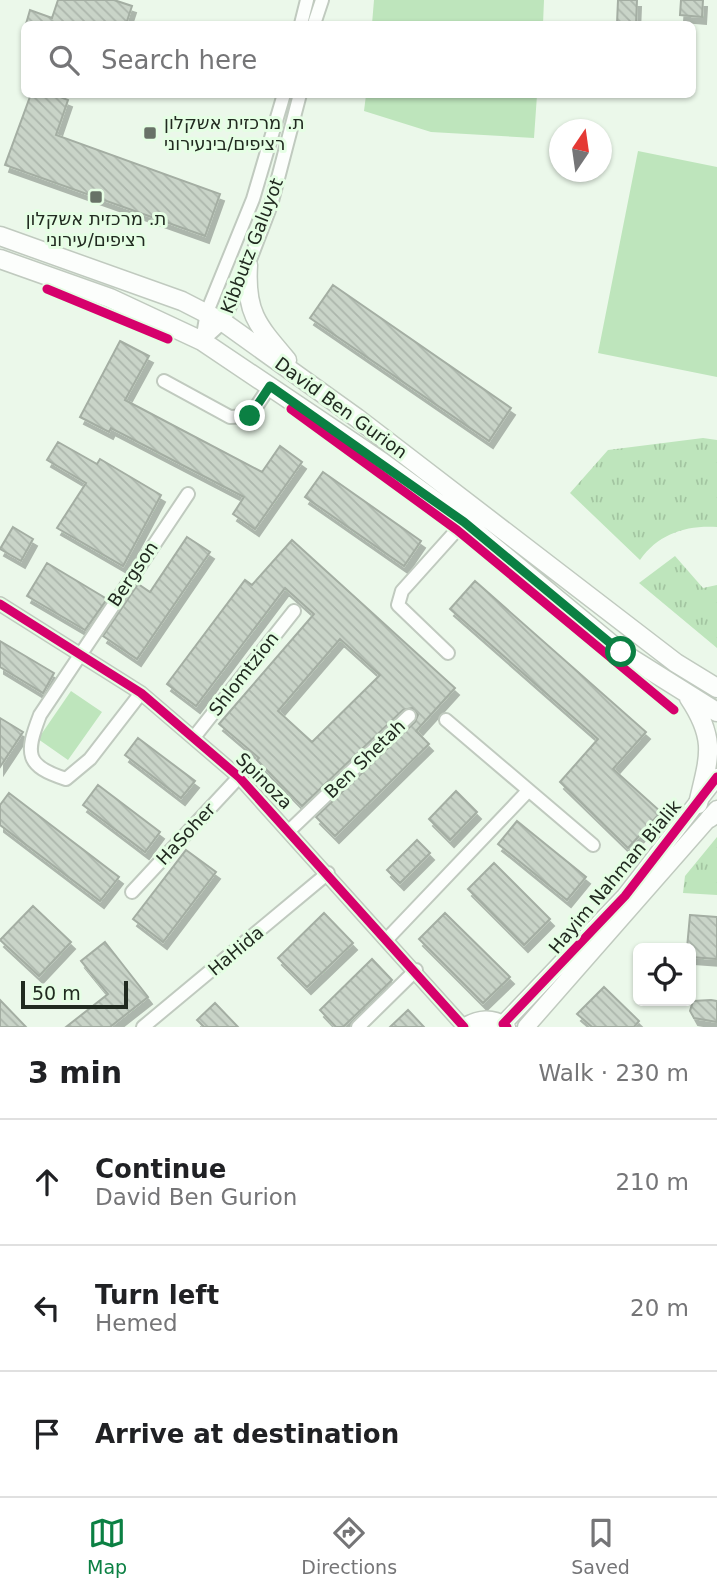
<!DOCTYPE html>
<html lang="en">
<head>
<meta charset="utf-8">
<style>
  body { margin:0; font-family:"DejaVu Sans",Heebo,sans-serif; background:#f6f6f6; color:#202124 }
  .controls { position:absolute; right:21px; bottom:21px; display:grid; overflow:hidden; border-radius:10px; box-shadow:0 2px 5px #0004 }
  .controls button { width:63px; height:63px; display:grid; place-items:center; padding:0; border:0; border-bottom:2px solid #e0e0e0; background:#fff; color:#202124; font:35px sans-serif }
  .compass { position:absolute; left:549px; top:119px; width:63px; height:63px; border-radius:50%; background:#fff; box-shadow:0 2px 5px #0004; rotate:13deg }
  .scale { position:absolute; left:21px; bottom:18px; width:107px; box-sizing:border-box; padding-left:7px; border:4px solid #212a20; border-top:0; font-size:19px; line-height:24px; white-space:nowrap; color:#212a20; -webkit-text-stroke:5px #e5fee4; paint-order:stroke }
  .stop { position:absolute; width:21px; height:21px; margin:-16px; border:5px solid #0b8043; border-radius:50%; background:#fff }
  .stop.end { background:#0b8043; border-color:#fff; box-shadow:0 2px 7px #0008 }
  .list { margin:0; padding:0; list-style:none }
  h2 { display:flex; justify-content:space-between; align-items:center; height:91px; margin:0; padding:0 28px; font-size:30px }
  h2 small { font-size:23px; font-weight:400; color:#757577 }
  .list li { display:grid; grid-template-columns:46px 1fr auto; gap:21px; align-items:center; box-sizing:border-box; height:126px; padding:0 28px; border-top:2px solid #e0e0e0 }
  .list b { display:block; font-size:26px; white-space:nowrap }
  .list p { margin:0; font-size:23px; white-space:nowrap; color:#757577 }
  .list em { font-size:23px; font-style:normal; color:#757577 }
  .icon { flex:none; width:38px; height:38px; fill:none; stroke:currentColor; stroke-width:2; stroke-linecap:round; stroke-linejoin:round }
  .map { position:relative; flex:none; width:717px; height:1027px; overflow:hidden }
  .search { position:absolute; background:#fff; box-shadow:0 2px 5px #0004; left:21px; right:21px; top:21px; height:77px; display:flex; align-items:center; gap:18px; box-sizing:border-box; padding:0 24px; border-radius:10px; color:#757577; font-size:26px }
  .sheet { height:469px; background:#fff }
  nav { display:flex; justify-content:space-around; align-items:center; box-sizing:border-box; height:98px; border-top:2px solid #e0e0e0; background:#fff; font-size:19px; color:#757577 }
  nav a { display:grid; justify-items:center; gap:4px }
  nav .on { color:#0b8043 }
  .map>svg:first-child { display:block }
  .grass { fill:url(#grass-tufts) }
  .pitch { fill:#bee5bc }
  .building { fill:url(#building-back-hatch); stroke:#a4aea3; stroke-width:2; fill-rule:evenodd; filter:url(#shadow) }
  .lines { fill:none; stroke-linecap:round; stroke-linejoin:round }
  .minor-casing { stroke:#c0cabf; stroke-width:16 }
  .tertiary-casing { stroke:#c0cabf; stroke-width:19 }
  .secondary-casing { stroke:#c0cabf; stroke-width:21 }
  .minor { stroke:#fcfefc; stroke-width:12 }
  .tertiary { stroke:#fcfefc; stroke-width:16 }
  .secondary { stroke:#fcfefc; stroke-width:18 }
  .cycleway-casing { stroke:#e5fee4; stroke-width:13 }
  .cycleway { stroke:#d6006c; stroke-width:9 }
  .route { stroke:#0b8043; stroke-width:9 }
  .poi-dot { fill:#687267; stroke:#e5fee4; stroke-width:2.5 }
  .labels { text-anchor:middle; stroke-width:6; stroke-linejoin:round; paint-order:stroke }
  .poi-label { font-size:18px; fill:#212a20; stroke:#e5fee4; text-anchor:start }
  .street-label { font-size:18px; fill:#212a20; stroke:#e5fee4 }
</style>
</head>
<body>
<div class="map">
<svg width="717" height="1027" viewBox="0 0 717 1027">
  <defs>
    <pattern id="grass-tufts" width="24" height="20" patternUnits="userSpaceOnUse" patternTransform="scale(1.75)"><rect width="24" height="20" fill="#bee5bc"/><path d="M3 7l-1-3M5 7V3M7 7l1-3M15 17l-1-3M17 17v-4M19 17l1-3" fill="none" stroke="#a3c5a1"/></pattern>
    <pattern id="building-back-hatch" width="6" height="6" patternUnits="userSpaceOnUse" patternTransform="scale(1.75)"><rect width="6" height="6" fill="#c9d4c8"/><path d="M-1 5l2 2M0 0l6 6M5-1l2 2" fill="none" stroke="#acb6ac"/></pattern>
    <filter id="shadow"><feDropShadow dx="4" dy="7" stdDeviation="0" flood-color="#0004"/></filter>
  </defs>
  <rect width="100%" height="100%" fill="#ebf8ea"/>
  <path class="grass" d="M703 438 717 440V527C686 525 658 534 640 560L570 493 608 450Z
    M675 556 703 588 717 585V648L639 583Z
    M717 837V895L683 893 685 876Z"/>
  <path class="pitch" d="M374 0H544L543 24H372Z
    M366 95H537L534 138 431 132 364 111Z
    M638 151 717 167V377L598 353Z
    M71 691 102 712 68 760 38 739Z"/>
  <path class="building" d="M58 0H114L132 6 126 24H26L30 10 52 18Z
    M618 0H637L636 24H617Z
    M681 0H703L702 17 680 15Z
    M31 94H53L68 100 56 135 220 194 205 236 5 165Z
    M333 285 511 408 489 441 310 318Z
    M120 341 149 356 125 400 262 472 280 446 302 462 255 529 233 514 244 497 111 428 109 432 80 417Z
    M58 442 97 464 100 459 161 495 123 566 57 528 86 483 47 460Z
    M323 472 421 541 404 566 305 497Z
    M13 527 33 539 21 561 0 549Z
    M187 537 210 552 137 659 103 636 138 584 150 592Z
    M292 540 455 688 416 731 429 744 335 836 316 817 415 722 418 715 412 708 403 710 302 806 257 760 259 758 219 724 314 614 285 588 196 706 167 684 245 580 252 585ZM340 639 380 675 312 742 278 711Z
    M47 563 107 599 85 630 27 596Z
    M475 581 646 732 613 769 661 812 628 848 560 782 598 739 450 609Z
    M0 641 54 673 43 693 0 667Z
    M0 718 23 732 0 767Z
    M138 738 195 781 181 798 125 755Z
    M98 785 160 832 145 852 83 805Z
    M456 791 477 812 450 840 429 819Z
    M9 793 119 877 100 901 0 825V805Z
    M517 821 586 877 567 900 498 844Z
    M417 840 430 853 400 883 387 870Z
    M186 850 216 872 163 942 133 919Z
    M494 863 550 919 524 945 468 889Z
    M33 906 71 942 39 976 0 940Z
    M324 913 353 943 307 987 278 958Z
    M445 913 510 977 483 1003 419 939Z
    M690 915 717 917V959L691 957V948H687Z
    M105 942 148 997 110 1027H66L108 994 81 961Z
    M372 959 392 980 343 1027H336L320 1010Z
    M604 987 639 1021 634 1027H592L577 1014Z
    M0 1000 26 1027H0Z
    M711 1000 717 1001V1022L694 1018 690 1011 693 1001Z
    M215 1003 238 1027H204L197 1020Z
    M408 1010 424 1027H390Z"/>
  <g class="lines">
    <defs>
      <path id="minor" d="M301 24 307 0
        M314 24 322 0
        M202 341 223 322 248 265 271 205 300 94
        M202 341 207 312 253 199 284 94
        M164 381 230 417 250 416 270 386
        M0 604 141 693 239 777 464 1027
        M448 653 398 605 402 591 464 522
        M141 693 90 759 66 779C25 766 25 754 40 715L188 494
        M446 720 593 845
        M195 736 294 611
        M290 830 409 716
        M132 892 239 777
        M387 939 527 792
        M143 1027 328 873
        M358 1027 416 970"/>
      <path id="tertiary" d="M503 1024 625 896 717 777
        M464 1027C478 1018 493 1016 507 1027
        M526 1027 717 809"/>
      <path id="secondary" d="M0 236 182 301 223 322 357 418 676 663 717 688
        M0 259 110 298 202 341 382 462 464 522 621 652 717 712
        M248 265C245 312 257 325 287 360
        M689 698C717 740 709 757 698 804
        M710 818 717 811"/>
    </defs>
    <use href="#minor" class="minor-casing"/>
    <use href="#tertiary" class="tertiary-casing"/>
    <use href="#secondary" class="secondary-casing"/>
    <use href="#minor" class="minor"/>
    <use href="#tertiary" class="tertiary"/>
    <use href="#secondary" class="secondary"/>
    <defs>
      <path id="cycleway" d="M47 289 168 339
        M291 409 457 530 674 710
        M0 604 141 693 239 777 464 1027
        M507 1027 503 1024 625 896 717 777"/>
    </defs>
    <use href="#cycleway" class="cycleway-casing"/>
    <use href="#cycleway" class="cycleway"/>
  </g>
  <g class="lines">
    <path class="route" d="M250 416 270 386 464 522 621 652"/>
  </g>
  <g class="poi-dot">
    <rect x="143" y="126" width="14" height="14" rx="3.5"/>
    <rect x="89" y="190" width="14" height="14" rx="3.5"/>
  </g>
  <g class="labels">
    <g class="poi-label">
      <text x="164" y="129">ת. מרכזית אשקלון<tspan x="164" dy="21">רציפים/בינעירוני</tspan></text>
      <text x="96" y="225" text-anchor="middle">ת. מרכזית אשקלון<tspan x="96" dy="21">רציפים/עירוני</tspan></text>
    </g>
    <g class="street-label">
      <text transform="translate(252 246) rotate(-69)" y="6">Kibbutz Galuyot</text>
      <text transform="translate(341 408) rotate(36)" y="6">David Ben Gurion</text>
      <text transform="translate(133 574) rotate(-56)" y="6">Bergson</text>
      <text transform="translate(244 674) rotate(-52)" y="6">Shlomtzion</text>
      <text transform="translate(365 759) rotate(-44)" y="6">Ben Shetah</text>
      <text transform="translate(264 781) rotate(45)" y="6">Spinoza</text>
      <text transform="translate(186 834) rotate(-47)" y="6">HaSoher</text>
      <text transform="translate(615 877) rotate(-50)" y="6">Hayim Nahman Bialik</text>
      <text transform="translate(236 951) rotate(-40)" y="6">HaHida</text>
    </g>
  </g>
</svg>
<div class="controls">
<button><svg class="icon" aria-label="locate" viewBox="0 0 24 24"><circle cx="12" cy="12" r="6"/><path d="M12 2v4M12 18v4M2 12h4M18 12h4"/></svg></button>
</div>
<svg class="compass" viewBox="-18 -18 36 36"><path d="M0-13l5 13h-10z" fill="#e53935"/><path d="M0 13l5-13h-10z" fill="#757577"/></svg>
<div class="scale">50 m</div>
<div class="stop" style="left:621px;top:652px"></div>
<div class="stop end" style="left:250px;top:416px"></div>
<div class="search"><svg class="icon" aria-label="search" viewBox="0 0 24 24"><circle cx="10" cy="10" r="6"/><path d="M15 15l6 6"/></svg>Search here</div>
</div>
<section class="sheet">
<h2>3 min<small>Walk · 230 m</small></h2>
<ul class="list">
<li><svg class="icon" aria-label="ahead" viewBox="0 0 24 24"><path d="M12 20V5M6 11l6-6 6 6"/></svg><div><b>Continue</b><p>David Ben Gurion</p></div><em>210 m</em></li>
<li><svg class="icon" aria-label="left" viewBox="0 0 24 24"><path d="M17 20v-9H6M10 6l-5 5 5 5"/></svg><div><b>Turn left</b><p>Hemed</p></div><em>20 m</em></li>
<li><svg class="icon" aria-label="arrive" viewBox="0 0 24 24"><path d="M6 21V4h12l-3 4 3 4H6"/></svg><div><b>Arrive at destination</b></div></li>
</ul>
</section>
<nav>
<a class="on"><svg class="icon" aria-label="map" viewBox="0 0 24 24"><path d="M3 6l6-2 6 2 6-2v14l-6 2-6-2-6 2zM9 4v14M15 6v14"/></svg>Map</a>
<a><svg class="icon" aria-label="directions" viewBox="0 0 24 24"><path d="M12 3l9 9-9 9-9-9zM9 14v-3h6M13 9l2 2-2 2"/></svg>Directions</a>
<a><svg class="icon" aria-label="saved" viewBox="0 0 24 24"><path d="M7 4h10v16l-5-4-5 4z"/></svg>Saved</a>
</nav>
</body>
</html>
